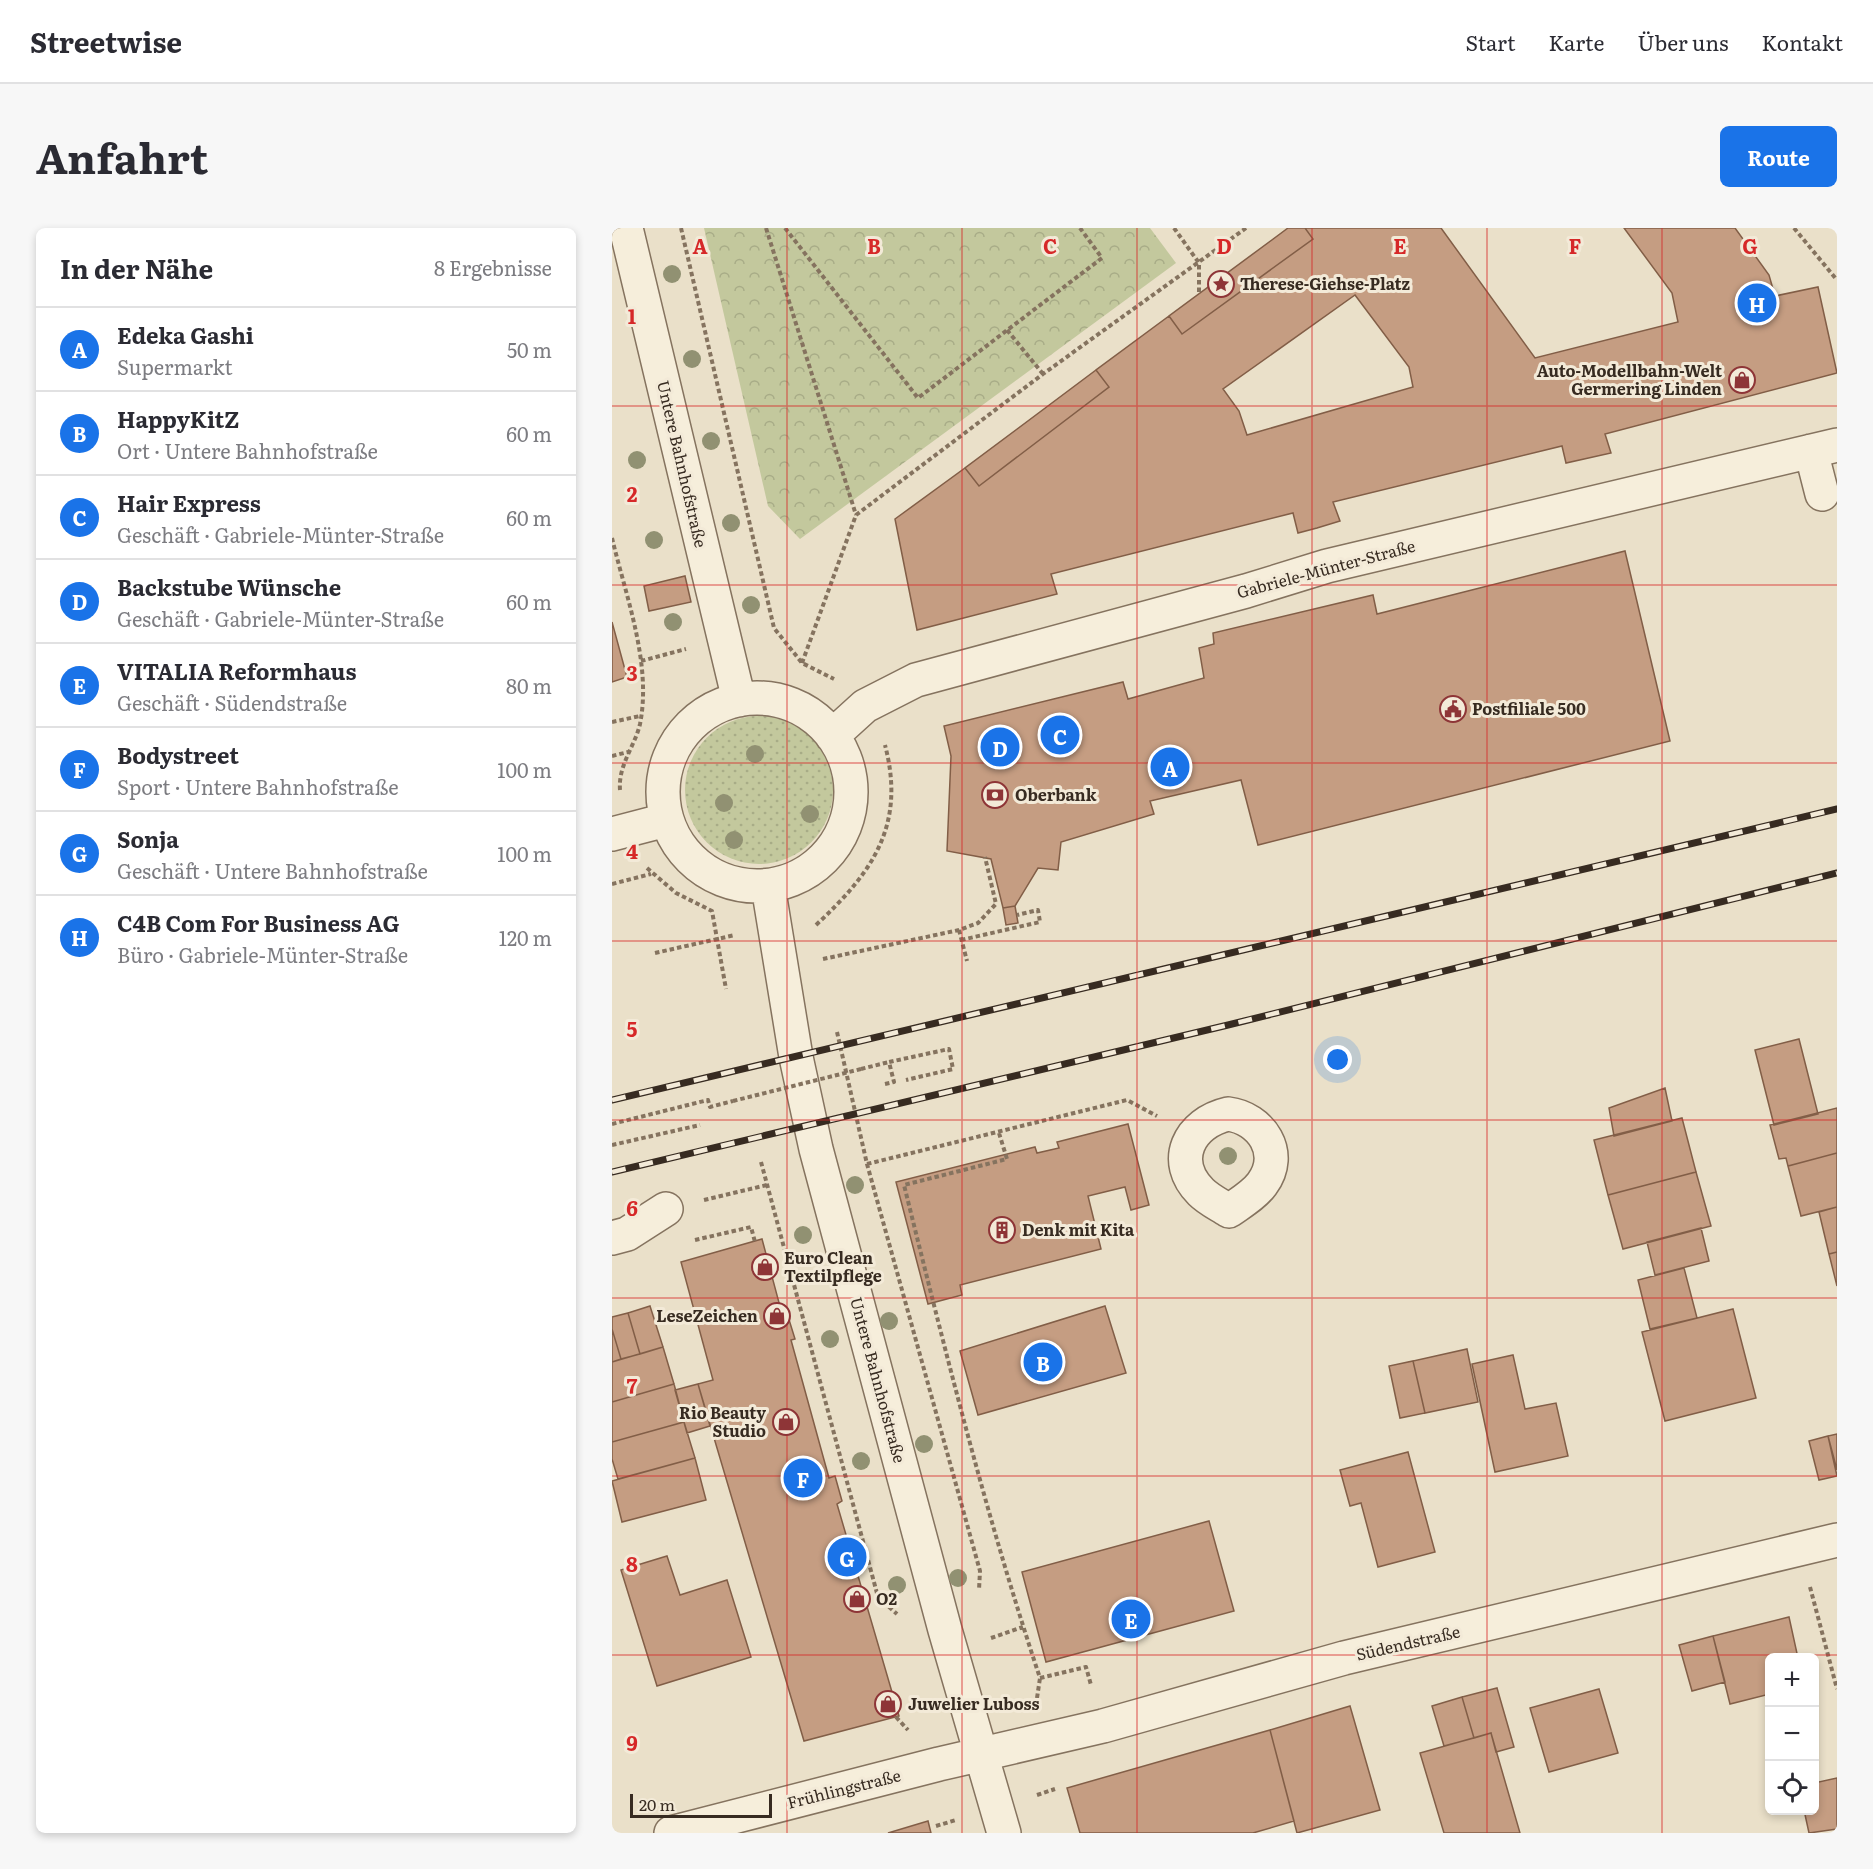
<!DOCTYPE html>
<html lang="de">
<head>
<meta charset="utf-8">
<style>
  body { margin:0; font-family:Literata,serif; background:#f7f7f7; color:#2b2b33 }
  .controls { position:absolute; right:18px; bottom:18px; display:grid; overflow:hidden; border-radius:9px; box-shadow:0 3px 9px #0003 }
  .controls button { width:54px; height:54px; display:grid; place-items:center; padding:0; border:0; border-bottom:2px solid #e1e1e2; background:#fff; color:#2b2b33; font:30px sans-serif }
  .scale { position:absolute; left:18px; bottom:15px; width:142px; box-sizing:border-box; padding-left:6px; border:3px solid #372b21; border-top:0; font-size:16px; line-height:21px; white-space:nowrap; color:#372b21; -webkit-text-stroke:4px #f3ead8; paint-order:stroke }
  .you { position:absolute; left:726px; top:832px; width:21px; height:21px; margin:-15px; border:4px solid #fff; border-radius:50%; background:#1a73e8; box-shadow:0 0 0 9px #1a73e833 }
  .badge { display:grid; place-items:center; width:39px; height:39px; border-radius:50%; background:#1a73e8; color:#fff; font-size:20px; font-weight:700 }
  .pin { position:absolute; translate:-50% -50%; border:3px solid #fff; box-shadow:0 2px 6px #0006 }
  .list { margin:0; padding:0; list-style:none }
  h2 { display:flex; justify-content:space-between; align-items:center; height:78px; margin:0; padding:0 24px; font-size:26px }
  h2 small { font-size:20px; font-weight:400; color:#7c7c81 }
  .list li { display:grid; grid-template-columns:39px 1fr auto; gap:18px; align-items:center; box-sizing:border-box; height:84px; padding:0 24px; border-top:2px solid #e1e1e2 }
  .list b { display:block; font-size:22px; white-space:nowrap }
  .list p { margin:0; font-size:20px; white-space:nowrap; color:#7c7c81 }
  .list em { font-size:20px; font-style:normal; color:#7c7c81 }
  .icon { flex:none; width:33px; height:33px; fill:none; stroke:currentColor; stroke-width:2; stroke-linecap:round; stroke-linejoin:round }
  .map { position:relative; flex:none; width:1225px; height:1605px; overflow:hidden; border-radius:9px }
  header { display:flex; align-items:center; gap:36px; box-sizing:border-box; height:84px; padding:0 30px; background:#fff; border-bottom:2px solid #e1e1e2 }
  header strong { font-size:28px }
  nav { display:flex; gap:33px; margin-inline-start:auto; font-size:21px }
  .intro { display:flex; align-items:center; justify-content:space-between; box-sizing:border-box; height:144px; padding:0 36px }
  h1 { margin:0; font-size:42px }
  .button { padding:15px 27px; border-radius:9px; background:#1a73e8; color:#fff; font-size:21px; font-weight:700 }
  main { display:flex; gap:36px; padding:0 36px }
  aside { flex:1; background:#fff; border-radius:9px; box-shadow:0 3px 9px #0003 }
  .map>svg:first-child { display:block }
  .grass { fill:url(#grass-dots) }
  .park { fill:url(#park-crowns) }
  .building { fill:#c59d82; stroke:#825e47; stroke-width:1.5; fill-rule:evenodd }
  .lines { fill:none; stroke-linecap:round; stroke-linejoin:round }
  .minor-casing { stroke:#85735f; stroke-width:36 }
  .path { stroke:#85735f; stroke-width:4; stroke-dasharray:4.5 3; stroke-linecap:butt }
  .minor { stroke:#f6eedb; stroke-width:33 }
  .rail-casing { stroke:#372b21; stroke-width:7 }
  .rail { stroke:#f3ead8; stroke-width:4.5; stroke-dasharray:14; stroke-linecap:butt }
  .path-bridge { stroke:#85735f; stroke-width:4; stroke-dasharray:4.5 3; stroke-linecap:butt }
  .tree { fill:#919172 }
  .grid { fill:none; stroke:#d62828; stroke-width:1.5; stroke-opacity:0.55 }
  .labels { text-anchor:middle; stroke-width:6; stroke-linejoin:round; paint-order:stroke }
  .poi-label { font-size:16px; font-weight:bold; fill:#372b21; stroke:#f3ead8; text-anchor:start }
  .street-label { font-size:16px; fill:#372b21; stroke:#f3ead8 }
  .grid-label { font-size:20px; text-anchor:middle; font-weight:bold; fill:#d62828; stroke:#f3ead8; stroke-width:6; stroke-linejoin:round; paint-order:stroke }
</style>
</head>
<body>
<header>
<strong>Streetwise</strong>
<nav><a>Start</a><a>Karte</a><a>Über uns</a><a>Kontakt</a></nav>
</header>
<div class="intro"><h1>Anfahrt</h1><a class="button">Route</a></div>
<main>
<aside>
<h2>In der Nähe<small>8 Ergebnisse</small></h2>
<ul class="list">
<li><span class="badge">A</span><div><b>Edeka Gashi</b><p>Supermarkt</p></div><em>50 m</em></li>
<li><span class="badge">B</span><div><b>HappyKitZ</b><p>Ort · Untere Bahnhofstraße</p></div><em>60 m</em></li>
<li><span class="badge">C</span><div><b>Hair Express</b><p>Geschäft · Gabriele-Münter-Straße</p></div><em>60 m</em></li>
<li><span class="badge">D</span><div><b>Backstube Wünsche</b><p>Geschäft · Gabriele-Münter-Straße</p></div><em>60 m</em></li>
<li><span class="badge">E</span><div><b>VITALIA Reformhaus</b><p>Geschäft · Südendstraße</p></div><em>80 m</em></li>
<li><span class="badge">F</span><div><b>Bodystreet</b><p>Sport · Untere Bahnhofstraße</p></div><em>100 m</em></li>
<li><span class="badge">G</span><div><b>Sonja</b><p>Geschäft · Untere Bahnhofstraße</p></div><em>100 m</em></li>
<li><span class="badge">H</span><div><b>C4B Com For Business AG</b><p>Büro · Gabriele-Münter-Straße</p></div><em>120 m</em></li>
</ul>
</aside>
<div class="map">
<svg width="1225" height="1605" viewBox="0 0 1225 1605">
  <defs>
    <pattern id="grass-dots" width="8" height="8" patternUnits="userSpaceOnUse" patternTransform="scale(1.5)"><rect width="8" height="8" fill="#c3c89d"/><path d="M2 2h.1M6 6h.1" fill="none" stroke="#a8ac87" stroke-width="1.8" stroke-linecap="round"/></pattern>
    <pattern id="park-crowns" width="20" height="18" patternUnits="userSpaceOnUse" patternTransform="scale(1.5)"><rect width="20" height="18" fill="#c3c89d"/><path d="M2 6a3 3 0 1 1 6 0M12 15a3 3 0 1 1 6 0" fill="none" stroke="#a8ac87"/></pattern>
  </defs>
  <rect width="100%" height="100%" fill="#eae0c9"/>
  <path class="grass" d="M73 562a74 74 0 1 1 148 0a74 74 0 1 1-148 0Z"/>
  <path class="park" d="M92 0H538L564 35 188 311 156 278Z"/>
  <path class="building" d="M676 0H693L701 11 570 106 557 88Z
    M693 0H829L923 130 1066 94 1060 65 1012 0H1123L1157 47 1163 68 1206 59 1225 145 993 206 999 225 954 235 950 218 721 274 728 293 705 300 686 305 681 285 439 346 445 366 305 402 283 291 353 240 367 258 497 159 484 142 557 88 570 106 701 11ZM743 67 797 139 801 159 635 207 627 183 611 161Z
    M484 142 497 159 367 258 353 240Z
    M1013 323 1058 513 646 617 629 552 538 573 542 586 449 614 446 642 426 640 403 678 391 680 379 631 335 623 339 528 332 498 511 454 516 471 592 450 587 420 602 416 601 405 761 367 765 386Z
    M73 348 79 374 37 383 32 358Z
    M0 394 15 449 0 454Z
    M403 678 406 695 394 697 391 680Z
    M1187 811 1206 886 1162 897 1143 822Z
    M1053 860 1060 893 1002 908 997 880Z
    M1225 880V925L1176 938 1174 930 1167 931 1158 897Z
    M1070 890 1084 944 996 967 982 912Z
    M516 896 537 977 519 982 513 959 476 968 489 1021 348 1057 350 1067 316 1076 284 954 423 919 425 925 447 920 445 914Z
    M1225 925V979L1189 988 1176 938Z
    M1084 944 1099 998 1011 1021 996 967Z
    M1225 979V1024L1217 1026 1207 984Z
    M1089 1000 1097 1033 1043 1047 1035 1014Z
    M150 1011 170 1086 175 1085 183 1111 179 1112 217 1250 223 1248 230 1273 225 1276 287 1488 192 1513 86 1156 101 1152 69 1034Z
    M1225 1024V1058L1217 1026Z
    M1072 1040 1085 1090 1038 1101 1026 1052Z
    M38 1078 51 1119 28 1126 16 1085Z
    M493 1078 514 1145 366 1187 348 1123Z
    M1121 1081 1144 1170 1053 1193 1030 1104Z
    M16 1085 28 1126 9 1131 0 1101V1089Z
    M0 1101 9 1131 0 1134Z
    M51 1119 62 1156 0 1174V1134Z
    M855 1121 866 1174 813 1185 801 1133Z
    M901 1127 913 1181 944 1175 956 1228 883 1244 860 1136Z
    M801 1133 813 1185 788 1190 777 1138Z
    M62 1156 72 1194 0 1214V1174Z
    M86 1156 98 1198 75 1205 63 1162Z
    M72 1194 83 1230 6 1251 0 1231V1214Z
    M1225 1206V1242L1216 1208Z
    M1216 1208 1225 1248 1207 1252 1197 1213Z
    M796 1224 823 1324 766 1339 749 1275 738 1278 728 1242Z
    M83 1230 94 1272 10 1294 0 1253Z
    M597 1293 622 1383 434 1434 410 1344Z
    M55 1328 68 1367 115 1352 139 1429 45 1458 9 1342Z
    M1177 1389 1186 1430H1158V1466L1118 1476 1101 1408Z
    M1101 1408 1113 1454 1080 1463 1067 1417Z
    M885 1460 902 1519 884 1524 879 1505 862 1510 850 1469Z
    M987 1461 1006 1525 937 1544 918 1480Z
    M850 1469 862 1510 832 1518 820 1478Z
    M738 1478 768 1582 685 1605 658 1502Z
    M658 1502 682 1593 641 1605H468L455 1560Z
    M879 1505 908 1605H832L808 1525Z
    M1225 1550V1601L1197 1605 1192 1582H1202V1555Z
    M316 1593 319 1605H276Z"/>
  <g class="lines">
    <defs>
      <path id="minor" d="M14 0 127 472
        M1199 223 1210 266
        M51 564a94 94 0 1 1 188 0a94 94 0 1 1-188 0Z
        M220 508 253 478 304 452 634 363 715 338 1225 217
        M0 606 54 592
        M156 658 184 829 204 921 333 1402 392 1605
        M616 886C649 890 673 925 650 956 642 967 628 975 617 983 608 977 597 972 589 964 558 933 577 895 616 886Z
        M0 1010 15 1006 54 981
        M59 1605 327 1536 491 1498 732 1430 1225 1312"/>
    </defs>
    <use href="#minor" class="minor-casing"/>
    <path class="path" d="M69 0 162 400 190 435 222 451
      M154 0 244 287
      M173 0 306 170 490 30 468 0
      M562 0 587 35V66
      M1182 0 1225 52
      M395 102 431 146
      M0 310C14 369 40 436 28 496 23 518 6 537 8 562
      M29 433 74 421
      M190 435 244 287 431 146 634 0
      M0 494 28 488
      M0 528 16 524
      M35 640 64 665 100 683 114 761
      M0 656 39 646
      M204 697C261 644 294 597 273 517
      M347 702 355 733
      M349 712 428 694 426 682 405 687
      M43 725 123 707
      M211 731 347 702 366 695 384 676 373 629
      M225 804 255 936 368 1343 367 1362
      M249 841 277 834
      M273 856 282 854 277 834 337 821 341 841 294 852
      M0 896 96 872 98 879 121 873
      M387 905 395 931 292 957C333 1122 374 1288 428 1450L474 1439 479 1457
      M0 917 88 897
      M149 934 266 1369 285 1386
      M255 936 515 872 545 888
      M92 972 155 957
      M83 1012 139 999 143 1014
      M1198 1359 1225 1461
      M379 1410 411 1399
      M425 1470 428 1450
      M284 1489 296 1502
      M425 1567 443 1561
      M324 1598 344 1592"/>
    <use href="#minor" class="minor"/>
    <defs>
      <path id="rail" d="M0 872 1225 581
        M0 944 616 797 1225 645"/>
    </defs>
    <use href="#rail" class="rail-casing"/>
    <use href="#rail" class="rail"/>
    <path class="path-bridge" d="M121 873 249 841"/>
  </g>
  <g class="tree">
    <circle cx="60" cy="46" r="9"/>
    <circle cx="80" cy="131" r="9"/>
    <circle cx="99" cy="213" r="9"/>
    <circle cx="25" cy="232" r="9"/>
    <circle cx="119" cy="295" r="9"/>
    <circle cx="42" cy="312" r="9"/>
    <circle cx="139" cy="377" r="9"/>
    <circle cx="61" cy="394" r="9"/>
    <circle cx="143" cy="526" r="9"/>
    <circle cx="112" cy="575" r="9"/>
    <circle cx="198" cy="586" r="9"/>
    <circle cx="122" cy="612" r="9"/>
    <circle cx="616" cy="928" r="9"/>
    <circle cx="243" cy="957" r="9"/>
    <circle cx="191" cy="1007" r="9"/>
    <circle cx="277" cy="1093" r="9"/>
    <circle cx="218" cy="1111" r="9"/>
    <circle cx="312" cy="1216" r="9"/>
    <circle cx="249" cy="1233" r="9"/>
    <circle cx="346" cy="1350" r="9"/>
    <circle cx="285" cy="1357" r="9"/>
  </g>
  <path class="grid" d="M175 0V1605M350 0V1605M525 0V1605M700 0V1605M875 0V1605M1050 0V1605M0 178H1225M0 357H1225M0 535H1225M0 713H1225M0 892H1225M0 1070H1225M0 1248H1225M0 1427H1225"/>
  <defs>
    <symbol id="sight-ring" viewBox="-11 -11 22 22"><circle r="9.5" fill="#f3ead8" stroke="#8e3537" stroke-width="1.5"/><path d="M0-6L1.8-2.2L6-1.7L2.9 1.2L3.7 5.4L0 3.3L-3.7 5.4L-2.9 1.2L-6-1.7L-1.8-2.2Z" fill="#8e3537"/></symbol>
    <symbol id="shop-ring" viewBox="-11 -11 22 22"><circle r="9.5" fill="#f3ead8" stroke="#8e3537" stroke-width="1.5"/><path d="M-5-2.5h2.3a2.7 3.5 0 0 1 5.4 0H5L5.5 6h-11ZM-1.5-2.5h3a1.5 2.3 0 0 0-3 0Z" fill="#8e3537"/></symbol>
    <symbol id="civic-ring" viewBox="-11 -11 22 22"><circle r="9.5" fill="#f3ead8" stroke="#8e3537" stroke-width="1.5"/><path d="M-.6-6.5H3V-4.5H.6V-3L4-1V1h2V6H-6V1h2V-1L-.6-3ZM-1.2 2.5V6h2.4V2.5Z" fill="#8e3537"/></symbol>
    <symbol id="bank-ring" viewBox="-11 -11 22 22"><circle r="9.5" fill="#f3ead8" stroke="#8e3537" stroke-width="1.5"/><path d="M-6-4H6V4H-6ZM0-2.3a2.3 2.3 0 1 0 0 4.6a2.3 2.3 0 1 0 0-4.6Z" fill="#8e3537"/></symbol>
    <symbol id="building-ring" viewBox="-11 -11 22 22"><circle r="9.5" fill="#f3ead8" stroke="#8e3537" stroke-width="1.5"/><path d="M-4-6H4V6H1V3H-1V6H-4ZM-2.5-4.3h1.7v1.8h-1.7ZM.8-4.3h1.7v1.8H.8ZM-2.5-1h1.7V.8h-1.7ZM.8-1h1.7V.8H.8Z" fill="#8e3537"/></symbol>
  </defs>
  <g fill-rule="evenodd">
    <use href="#sight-ring" x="594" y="41" width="30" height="30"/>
    <use href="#shop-ring" x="1115" y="137" width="30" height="30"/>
    <use href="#civic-ring" x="826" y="466" width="30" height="30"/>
    <use href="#bank-ring" x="368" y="552" width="30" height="30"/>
    <use href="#building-ring" x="375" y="987" width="30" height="30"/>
    <use href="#shop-ring" x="138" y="1024" width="30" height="30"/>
    <use href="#shop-ring" x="150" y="1073" width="30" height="30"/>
    <use href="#shop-ring" x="159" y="1179" width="30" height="30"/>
    <use href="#shop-ring" x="230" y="1356" width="30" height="30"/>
    <use href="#shop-ring" x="261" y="1461" width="30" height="30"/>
  </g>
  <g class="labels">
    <g class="poi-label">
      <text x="628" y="62">Therese-Giehse-Platz</text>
      <text x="1110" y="149" text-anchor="end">Auto-Modellbahn-Welt<tspan x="1110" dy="18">Germering Linden</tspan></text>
      <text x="860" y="487">Postfiliale 500</text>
      <text x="403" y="573">Oberbank</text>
      <text x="410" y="1008">Denk mit Kita</text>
      <text x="172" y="1036">Euro Clean<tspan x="172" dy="18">Textilpflege</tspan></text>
      <text x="146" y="1094" text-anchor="end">LeseZeichen</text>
      <text x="154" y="1191" text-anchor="end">Rio Beauty<tspan x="154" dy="18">Studio</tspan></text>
      <text x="264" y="1377">O2</text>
      <text x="296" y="1482">Juwelier Luboss</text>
    </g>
    <g class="street-label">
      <text transform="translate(70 236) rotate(77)" y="6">Untere Bahnhofstraße</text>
      <text transform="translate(714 341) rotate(-15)" y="6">Gabriele-Münter-Straße</text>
      <text transform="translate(266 1152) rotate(75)" y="6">Untere Bahnhofstraße</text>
      <text transform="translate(796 1415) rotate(-13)" y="6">Südendstraße</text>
      <text transform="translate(232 1561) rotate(-14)" y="6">Frühlingstraße</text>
    </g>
  </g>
  <g class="grid-label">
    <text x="88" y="26">A</text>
    <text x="262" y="26">B</text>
    <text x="438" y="26">C</text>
    <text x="612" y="26">D</text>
    <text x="788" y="26">E</text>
    <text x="963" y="26">F</text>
    <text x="1138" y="26">G</text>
    <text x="20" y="96">1</text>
    <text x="20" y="274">2</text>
    <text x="20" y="453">3</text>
    <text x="20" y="631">4</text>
    <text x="20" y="809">5</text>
    <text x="20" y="988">6</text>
    <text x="20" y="1166">7</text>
    <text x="20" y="1344">8</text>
    <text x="20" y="1523">9</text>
  </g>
</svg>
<div class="controls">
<button>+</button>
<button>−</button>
<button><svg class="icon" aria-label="locate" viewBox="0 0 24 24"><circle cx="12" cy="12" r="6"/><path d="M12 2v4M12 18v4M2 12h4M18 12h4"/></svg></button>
</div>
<div class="scale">20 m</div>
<div class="you"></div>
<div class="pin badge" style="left:558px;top:539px">A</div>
<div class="pin badge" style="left:431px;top:1134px">B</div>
<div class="pin badge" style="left:448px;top:507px">C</div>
<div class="pin badge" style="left:388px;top:519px">D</div>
<div class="pin badge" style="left:519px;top:1391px">E</div>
<div class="pin badge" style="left:191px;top:1250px">F</div>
<div class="pin badge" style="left:235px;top:1329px">G</div>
<div class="pin badge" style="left:1145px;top:75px">H</div>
</div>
</main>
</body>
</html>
